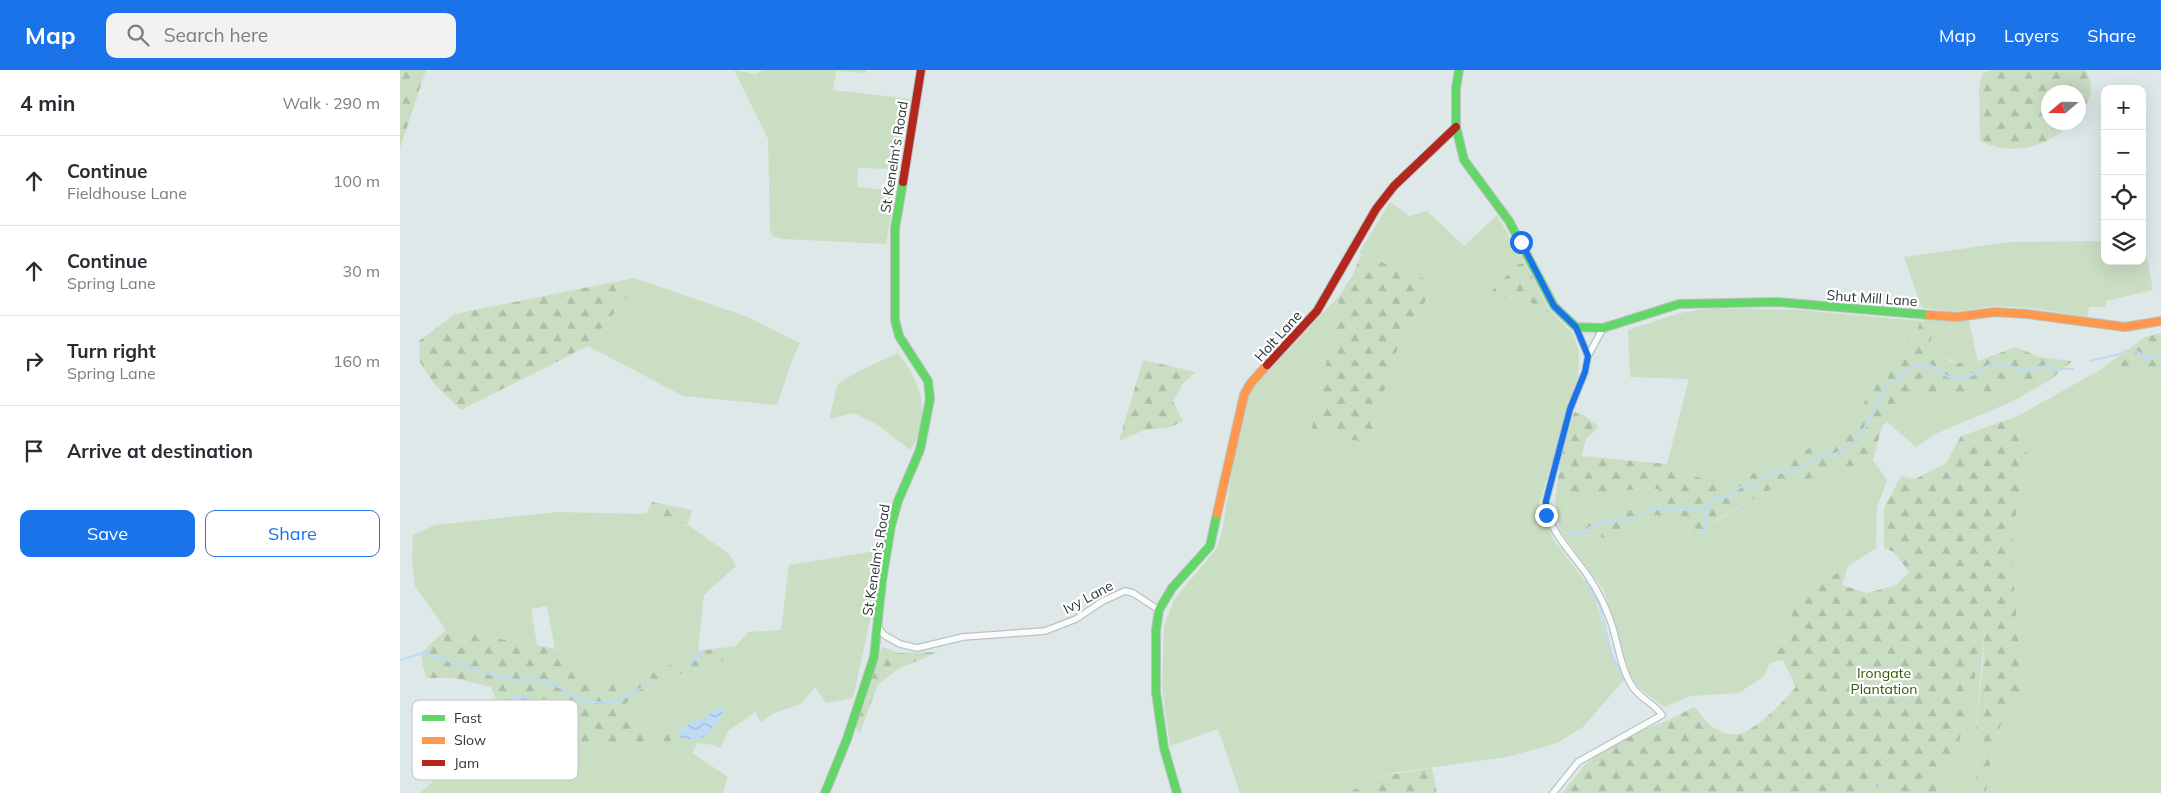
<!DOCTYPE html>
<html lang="en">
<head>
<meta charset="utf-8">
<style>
  body { margin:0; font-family:Mulish,sans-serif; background:#f2f2f3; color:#2b2b33 }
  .controls { position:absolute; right:15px; top:15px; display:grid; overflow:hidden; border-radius:10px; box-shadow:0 5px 20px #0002 }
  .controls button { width:45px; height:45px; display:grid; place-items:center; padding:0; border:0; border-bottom:1px solid #e1e1e2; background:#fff; color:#2b2b33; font:25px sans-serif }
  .compass { position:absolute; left:1641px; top:15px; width:45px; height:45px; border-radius:50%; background:#fff; box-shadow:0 5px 20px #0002; rotate:250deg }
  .stop { position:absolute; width:15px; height:15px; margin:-11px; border:4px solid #1a73e8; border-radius:50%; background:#fff }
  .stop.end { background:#1a73e8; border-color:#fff; box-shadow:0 1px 5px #0008 }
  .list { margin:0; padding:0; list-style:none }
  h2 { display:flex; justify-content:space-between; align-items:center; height:65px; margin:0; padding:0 20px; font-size:21px }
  h2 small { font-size:16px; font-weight:400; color:#7c7c81 }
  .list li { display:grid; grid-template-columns:32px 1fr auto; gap:15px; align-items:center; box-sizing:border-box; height:90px; padding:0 20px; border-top:1px solid #e1e1e2 }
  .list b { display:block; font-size:19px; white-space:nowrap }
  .list p { margin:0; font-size:16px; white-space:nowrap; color:#7c7c81 }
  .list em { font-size:16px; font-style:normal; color:#7c7c81 }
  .actions { display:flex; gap:10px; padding:15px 20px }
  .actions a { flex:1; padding:11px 0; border:1px solid #1a73e8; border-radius:10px; text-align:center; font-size:18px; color:#1a73e8 }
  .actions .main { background:#1a73e8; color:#fff }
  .icon { flex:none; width:28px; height:28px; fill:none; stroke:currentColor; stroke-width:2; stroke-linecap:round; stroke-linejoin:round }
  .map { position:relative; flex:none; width:1761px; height:723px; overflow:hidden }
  header { display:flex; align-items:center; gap:30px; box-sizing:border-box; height:70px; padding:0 25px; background:#1a73e8; color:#fff }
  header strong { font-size:24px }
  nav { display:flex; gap:28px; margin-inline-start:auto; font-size:18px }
  .search { width:350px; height:45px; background:#f2f2f3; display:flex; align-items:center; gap:12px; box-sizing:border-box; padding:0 18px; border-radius:10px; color:#7c7c81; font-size:19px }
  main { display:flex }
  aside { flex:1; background:#fff }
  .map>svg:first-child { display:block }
  .grass { fill:#cadec4 }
  .forest { fill:url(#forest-firs) }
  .water { fill:url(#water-waves) }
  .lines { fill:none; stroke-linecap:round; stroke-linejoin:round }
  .stream { stroke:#bddaf7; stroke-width:2 }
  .street-casing { stroke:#bac2c2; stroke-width:8 }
  .fast-casing { stroke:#bac2c2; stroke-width:10 }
  .slow-casing { stroke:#bac2c2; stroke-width:10 }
  .jam-casing { stroke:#bac2c2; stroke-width:10 }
  .street { stroke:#fafcfc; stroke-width:5.5 }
  .fast { stroke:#63d668; stroke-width:8 }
  .slow { stroke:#ff974d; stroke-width:8 }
  .jam { stroke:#b3261e; stroke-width:8 }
  .route { stroke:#1a73e8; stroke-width:6 }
  .labels { text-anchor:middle; stroke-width:4.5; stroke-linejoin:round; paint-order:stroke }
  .street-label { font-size:14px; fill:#2e3535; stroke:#fff }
  .park-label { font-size:14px; fill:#2f5700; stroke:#fff }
  .key { fill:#fff; stroke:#c0c2c2; stroke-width:1 }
  .key-label { font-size:14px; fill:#2e3535 }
</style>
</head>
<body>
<header>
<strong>Map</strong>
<div class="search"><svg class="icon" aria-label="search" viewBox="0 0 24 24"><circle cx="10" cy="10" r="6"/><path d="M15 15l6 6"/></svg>Search here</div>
<nav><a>Map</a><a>Layers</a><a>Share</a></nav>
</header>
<main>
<aside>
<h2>4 min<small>Walk · 290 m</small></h2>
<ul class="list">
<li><svg class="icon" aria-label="ahead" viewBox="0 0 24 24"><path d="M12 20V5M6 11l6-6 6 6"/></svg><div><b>Continue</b><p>Fieldhouse Lane</p></div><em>100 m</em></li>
<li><svg class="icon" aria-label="ahead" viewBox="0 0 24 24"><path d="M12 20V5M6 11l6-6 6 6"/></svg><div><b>Continue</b><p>Spring Lane</p></div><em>30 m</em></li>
<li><svg class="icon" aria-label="right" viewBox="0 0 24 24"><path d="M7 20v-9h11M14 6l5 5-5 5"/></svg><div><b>Turn right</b><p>Spring Lane</p></div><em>160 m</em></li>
<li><svg class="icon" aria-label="arrive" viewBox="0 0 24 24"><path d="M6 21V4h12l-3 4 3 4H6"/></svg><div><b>Arrive at destination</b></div></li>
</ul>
<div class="actions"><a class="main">Save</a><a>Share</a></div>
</aside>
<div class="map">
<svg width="1761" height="723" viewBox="0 0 1761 723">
  <defs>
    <pattern id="forest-firs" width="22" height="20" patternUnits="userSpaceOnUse" patternTransform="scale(1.25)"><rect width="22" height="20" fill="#cadec4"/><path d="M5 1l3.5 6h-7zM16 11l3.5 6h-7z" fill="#aebfa9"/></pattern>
    <pattern id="water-waves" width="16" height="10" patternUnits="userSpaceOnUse" patternTransform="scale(1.25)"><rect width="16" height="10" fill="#bddaf7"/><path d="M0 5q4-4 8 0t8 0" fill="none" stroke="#a3bcd4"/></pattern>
  </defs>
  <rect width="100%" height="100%" fill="#dee8e8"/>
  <path class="grass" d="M334 0 356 4 363 0H466V3L436 1 433 20 510 29 496 99 458 98 457 117 495 121 486 174 383 169 372 166 370 160 368 69Z
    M990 132 1009 146 1027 141 1064 176 1097 145 1125 193 1117 195 1089 224 1098 231 1118 224 1147 243 1148 238 1173 264 1179 282 1178 307 1139 434 1153 469 1193 522 1212 586 1224 610 1183 657 1157 673 1107 687 992 703 946 723H840L818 659 770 676 762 617 764 556 774 530 817 478 822 462 834 388 849 324 855 315 939 226 938 241 911 360 968 373 1001 268 1037 215 959 183Z
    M1705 171V191H1742V171H1744L1753 220 1706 231 1705 237H1689L1687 247 1632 238 1592 236 1555 242 1522 238 1504 187 1610 172Z
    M234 208 345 246 400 273 393 288 377 335 283 326 188 276 235 217Z
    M1311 238 1400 240 1521 251 1516 262 1484 295 1458 346 1438 365 1339 410 1303 409 1267 394 1289 309 1230 307 1228 260 1280 243Z
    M1532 249 1569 251 1578 292C1559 299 1546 288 1531 277Z
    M498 283C520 309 534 349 510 380L478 355 454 343 429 349 438 314 457 302Z
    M1700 300 1743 303 1761 307V723H1586L1591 686 1603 647 1623 621 1612 493 1613 457 1624 411 1627 383 1607 350 1616 347Z
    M1650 310 1611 332 1533 365 1516 377 1487 352 1494 343 1524 323 1579 326 1604 316Z
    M1473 390 1487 410 1477 438 1476 478 1399 528 1364 606 1339 623 1291 626 1264 637 1237 616 1231 607 1204 520 1160 461 1155 432 1161 425 1242 419H1260L1250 435 1192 450 1180 464 1206 468 1253 445 1284 448 1291 473 1313 452 1370 420Z
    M158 442 246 444 288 455 329 484 336 496 304 525 298 581 256 602 217 614 185 613 172 585 155 579 147 536 131 539 137 575 46 560 15 516 12 492 13 465 35 455Z
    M483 480 476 524 453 628 426 633 415 617 401 634 372 644 361 652 355 642 328 661 320 678 313 675 298 673 292 683 328 707 323 723H20L38 707 33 660 82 666 266 677 275 665 232 654 223 637 235 624 282 603 298 612 317 593 329 589 336 576 348 562 381 560 389 495Z
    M1586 543 1575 669 1580 676 1574 723H1536L1559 672 1570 636Z
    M1490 716 1493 723H1464L1467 717Z"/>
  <path class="forest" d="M0 0H26L0 78Z
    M1594 0H1686C1695 20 1691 29 1679 45L1678 22H1648V52L1672 53C1646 77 1615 87 1580 71L1579 21 1582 3Z
    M961 184 1037 214 1001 268 968 373 911 361 938 241 939 226 953 204Z
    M1125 193 1148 238 1147 243 1118 224 1098 231 1089 224 1117 195Z
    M234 208 235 217 188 276 61 340 35 315 25 300 20 292 19 271 55 244Z
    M1532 249 1531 277 1551 292 1570 294 1616 277 1639 287 1672 291 1650 310 1604 316 1579 326 1523 323 1494 343 1482 357 1473 390 1370 420 1313 451V457L1299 477 1291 473 1284 448 1253 445 1206 468 1180 464 1192 450 1249 435 1260 419H1242L1161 425 1155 432 1161 388 1174 342 1182 344 1199 357 1186 369 1182 386 1267 394 1303 409 1339 410 1438 365 1457 346 1484 295 1516 262 1521 251Z
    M1761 263V307L1743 303 1700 300 1745 267Z
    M743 290 796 302 784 312 773 331 783 351 771 357 744 360 719 371Z
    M1607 350 1627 383 1624 411 1613 457 1612 493 1623 621 1603 647 1591 686 1586 723H1574L1580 676 1575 669 1583 593 1585 549 1570 635 1559 672 1536 723H1493L1490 716 1467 717 1464 723H1162L1183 697 1209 673 1271 649 1294 637C1301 644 1308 655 1316 659 1324 664 1333 666 1342 663 1358 658 1385 630 1396 617L1383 590 1369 593 1399 528 1448 496 1442 515 1467 523 1496 515 1509 502 1494 482 1484 478V438L1501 406 1515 409 1546 393 1561 366Z
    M252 432 292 440 288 455 246 444Z
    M46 560 148 577 172 585 185 613 217 614 256 602 298 581 336 576 329 589 317 593 298 612 282 603 235 624 223 637 232 654 276 665 266 677C205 673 143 670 82 666L83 659 159 657 118 625 97 632 91 617 54 608H26L21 583Z
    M482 577 499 583 539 582 500 598 478 614 460 663 455 656Z
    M1032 698 1037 723H946L989 705Z"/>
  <path class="water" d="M118 625C139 629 152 636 159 657L83 659 80 650 97 632Z
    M320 636 324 644C307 663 314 670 282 669L278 663 293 651 308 646Z"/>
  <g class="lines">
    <path class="stream" d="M1735 281 1746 287H1761
      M1690 291 1720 284 1726 280
      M1744 293 1749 287
      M1168 465 1171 462 1179 463 1195 455 1235 447 1249 439 1291 440 1302 438 1318 427H1329L1340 417H1353L1367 405 1397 400 1412 389 1437 383 1454 372 1462 363 1476 334 1490 313 1501 309 1506 299 1516 296 1523 298 1529 295C1537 297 1541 304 1549 307 1569 314 1578 298 1595 293L1622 300 1647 296 1655 299H1673
      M1298 467 1305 461 1306 443 1309 434
      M1185 511 1199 534 1212 585 1224 609
      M0 590 23 583 97 606 117 610 133 609 155 615 187 632 208 633 224 628 252 612
      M290 594 304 580"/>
    <defs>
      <path id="street" d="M1188 286 1203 258
        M478 557 484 565 500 574 517 578 563 567 645 561 676 549 703 531 725 521 733 523 759 540
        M1153 723 1178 692 1262 645C1254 633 1240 629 1232 616 1219 595 1218 569 1209 547 1204 533 1196 518 1188 506 1172 482 1147 461 1146 431L1170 339 1185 302 1188 286 1176 257"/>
      <path id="fast" d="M1059 0 1056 18V57L1064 90 1109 151 1154 236 1176 257 1203 258 1279 234 1378 232 1529 245
        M425 723 447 669 474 587 482 511 491 456 498 431 520 380 530 329 528 311 499 266 495 250V158L503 112
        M777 723 764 678 756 622V560L759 540 772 518 810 476 817 444"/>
      <path id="slow" d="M1529 245 1557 247 1594 242 1627 244 1725 257 1761 251
        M817 444 844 325 850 314 867 295"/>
      <path id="jam" d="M503 112 521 0
        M867 295 917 241 976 139 994 116 1056 57"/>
    </defs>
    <use href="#street" class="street-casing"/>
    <use href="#fast" class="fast-casing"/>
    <use href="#slow" class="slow-casing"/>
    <use href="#jam" class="jam-casing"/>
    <use href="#street" class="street"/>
    <use href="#fast" class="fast"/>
    <use href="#slow" class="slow"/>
    <use href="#jam" class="jam"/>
  </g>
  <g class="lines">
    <path class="route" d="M1121 172 1154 236 1176 257 1188 286 1185 302 1170 339 1146 431V445"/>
  </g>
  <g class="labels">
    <g class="street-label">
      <text transform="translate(494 87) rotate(-81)" y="5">St Kenelm's Road</text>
      <text transform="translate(1472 228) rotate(4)" y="5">Shut Mill Lane</text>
      <text transform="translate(878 266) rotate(-48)" y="5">Holt Lane</text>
      <text transform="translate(476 490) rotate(-81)" y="5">St Kenelm's Road</text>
      <text transform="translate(688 527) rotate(-28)" y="5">Ivy Lane</text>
    </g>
    <g class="park-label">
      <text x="1484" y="608">Irongate<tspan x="1484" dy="16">Plantation</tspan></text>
    </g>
  </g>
  <rect x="12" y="630" width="166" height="80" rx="8" class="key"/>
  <rect x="22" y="645" width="23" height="6" fill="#63d668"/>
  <rect x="22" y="667" width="23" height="7" fill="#ff974d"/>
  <rect x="22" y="690" width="23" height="6" fill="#b3261e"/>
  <g class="key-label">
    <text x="54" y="653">Fast</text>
    <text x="54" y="675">Slow</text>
    <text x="54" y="698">Jam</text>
  </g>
</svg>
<div class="controls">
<button>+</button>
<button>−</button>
<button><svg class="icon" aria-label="locate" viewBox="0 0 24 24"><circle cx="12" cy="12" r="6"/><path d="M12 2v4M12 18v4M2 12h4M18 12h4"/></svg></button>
<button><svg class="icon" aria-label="layers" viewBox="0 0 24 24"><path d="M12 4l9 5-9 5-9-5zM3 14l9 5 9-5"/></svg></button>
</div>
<svg class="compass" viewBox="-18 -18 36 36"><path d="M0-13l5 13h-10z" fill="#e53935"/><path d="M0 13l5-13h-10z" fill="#7c7c81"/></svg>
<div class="stop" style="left:1121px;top:172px"></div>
<div class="stop end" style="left:1146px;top:445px"></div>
</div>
</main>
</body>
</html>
